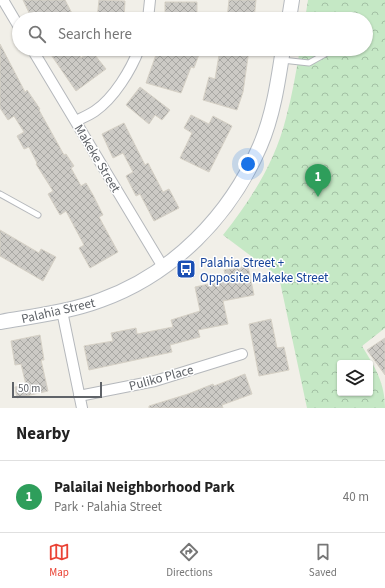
<!DOCTYPE html>
<html lang="en">
<head>
<meta charset="utf-8">
<style>
  body { margin:0; font-family:"Source Sans 3",sans-serif; background:#f6f6f6; color:#222 }
  .controls { position:absolute; right:12px; bottom:12px; display:grid; overflow:hidden; border-radius:4px; box-shadow:0 1px 3px #0004 }
  .controls button { width:36px; height:36px; display:grid; place-items:center; padding:0; border:0; border-bottom:1px solid #e0e0e0; background:#fff; color:#222; font:20px sans-serif }
  .scale { position:absolute; left:12px; bottom:10px; width:90px; box-sizing:border-box; padding-left:4px; border:2px solid #5f6368; border-top:0; font-size:11px; line-height:14px; white-space:nowrap; color:#5f6368; -webkit-text-stroke:3px #fff; paint-order:stroke }
  .you { position:absolute; left:248px; top:164px; width:14px; height:14px; margin:-10px; border:3px solid #fff; border-radius:50%; background:#1a73e8; box-shadow:0 0 0 6px #1a73e833 }
  .badge { display:grid; place-items:center; width:26px; height:26px; border-radius:50%; background:#ea4335; color:#fff; font-size:13px; font-weight:700 }
  .pin { position:absolute; translate:-50% -33px; filter:drop-shadow(0 1px 2px #0008) }
  .pin::after { content:''; position:absolute; top:21px; width:14px; height:12px; background:inherit; clip-path:polygon(0 0,100% 0,50% 100%) }
  .list { margin:0; padding:0; list-style:none }
  h2 { display:flex; justify-content:space-between; align-items:center; height:52px; margin:0; padding:0 16px; font-size:17px }
  h2 small { font-size:13px; font-weight:400; color:#767676 }
  .list li { display:grid; grid-template-columns:26px 1fr auto; gap:12px; align-items:center; box-sizing:border-box; height:72px; padding:0 16px; border-top:1px solid #e0e0e0 }
  .list b { display:block; font-size:15px; white-space:nowrap }
  .list p { margin:0; font-size:13px; white-space:nowrap; color:#767676 }
  .list em { font-size:13px; font-style:normal; color:#767676 }
  .icon { flex:none; width:22px; height:22px; fill:none; stroke:currentColor; stroke-width:2; stroke-linecap:round; stroke-linejoin:round }
  .map { position:relative; flex:none; width:385px; height:408px; overflow:hidden }
  .search { position:absolute; background:#fff; box-shadow:0 1px 3px #0004; left:12px; right:12px; top:12px; height:44px; display:flex; align-items:center; gap:10px; box-sizing:border-box; padding:0 14px; border-radius:22px; color:#767676; font-size:15px }
  .sheet { height:124px; background:#fff }
  nav { display:flex; justify-content:space-around; align-items:center; box-sizing:border-box; height:56px; border-top:1px solid #e0e0e0; background:#fff; font-size:11px; color:#767676 }
  nav a { display:grid; justify-items:center; gap:2px }
  nav .on { color:#ea4335 }
  .map>svg:first-child { display:block }
  .forest { fill:url(#forest-crowns); fill-rule:evenodd }
  .building { fill:url(#building-cross-hatch); stroke:#d6d1c6 }
  .lines { fill:none; stroke-linecap:round; stroke-linejoin:round }
  .lane-casing { stroke:#b5b8bc; stroke-width:7 }
  .street-casing { stroke:#b5b8bc; stroke-width:12 }
  .secondary-casing { stroke:#b6babf; stroke-width:16 }
  .lane { stroke:#fff; stroke-width:5 }
  .street { stroke:#fff; stroke-width:10 }
  .secondary { stroke:#fff; stroke-width:14 }
  .labels { text-anchor:middle; stroke-width:3; stroke-linejoin:round; paint-order:stroke }
  .street-label { font-size:13px; fill:#5f6368; stroke:#fff }
  .transit-label { font-size:13px; fill:#164399; stroke:#fff; text-anchor:start }
</style>
</head>
<body>
<div class="map">
<svg width="385" height="408" viewBox="0 0 385 408">
  <defs>
    <pattern id="forest-crowns" width="20" height="18" patternUnits="userSpaceOnUse"><rect width="20" height="18" fill="#c5e8c5"/><path d="M2 6a3 3 0 1 1 6 0M12 15a3 3 0 1 1 6 0" fill="none" stroke="#a3c0a4"/></pattern>
    <pattern id="building-cross-hatch" width="8" height="8" patternUnits="userSpaceOnUse"><rect width="8" height="8" fill="#cccac5"/><path d="M0 0l8 8M0 8l8-8" fill="none" stroke="#a9a8a4"/></pattern>
  </defs>
  <rect width="100%" height="100%" fill="#f1efe8"/>
  <path class="forest" d="M308 0H385V328L362 346C375 367 385 383 385 408H307L279 277 223 235C251 200 275 162 286 118 292 96 296 72 300 49H366V19H305ZM340 363H370V393H340Z"/>
  <path class="building" d="M23 0H65L75 19H32Z
    M99 0 125 1 124 19H97Z
    M229 0H256L254 19H227Z
    M165 2H197V19H165Z
    M0 44 25 92 27 90 40 109 39 110 64 155 66 154 74 166 71 168 81 186 86 183 93 195 103 215 99 217 118 252 90 268 79 248 84 245 66 211 60 215 48 194 53 191 36 164 37 163 29 147 24 149 17 136 24 132 14 116 8 120 0 108Z
    M47 49H76L81 58 91 50 106 69 76 91Z
    M158 49H201L194 68 191 67 181 93 146 83Z
    M220 49 249 50 243 92 237 110 203 100 209 77 215 79Z
    M140 87 170 110 162 120 155 115 149 124 126 105Z
    M191 115 209 124 213 116 232 126 209 172 180 158 192 133 184 128Z
    M124 123 145 165 148 163 163 192 169 189 179 208 154 221 140 194 136 196 126 176 133 172 123 153 113 158 102 134Z
    M0 230 39 253 41 249 56 257 43 281 0 256Z
    M248 266 254 295 223 301 228 324 198 330 200 337 170 345 172 352 89 370 84 346 113 341 111 333 136 328 137 334 173 327 171 320 200 311 195 287 227 280 224 270Z
    M271 319 277 348 284 347 289 370 259 376 249 324Z
    M40 335 44 360H41L48 391 17 398 15 387 26 385 21 364 15 365 11 341Z
    M385 338V375L367 350Z
    M245 374 252 394 222 405 223 408H149V406L188 394 213 384 214 386Z"/>
  <g class="lines">
    <defs>
      <path id="lane" d="M282 60 309 63 334 49
        M0 194 38 215"/>
      <path id="street" d="M3 0 19 27
        M148 19 150 0
        M32 49 163 267
        M76 121C82 118 89 115 95 111 114 98 131 70 139 49
        M62 311 82 408
        M79 396 155 381 242 354"/>
      <path id="secondary" d="M289 19 292 0
        M0 322C34 316 69 312 101 300 173 274 230 216 260 146 273 116 278 82 283 49"/>
    </defs>
    <use href="#lane" class="lane-casing"/>
    <use href="#street" class="street-casing"/>
    <use href="#secondary" class="secondary-casing"/>
    <use href="#lane" class="lane"/>
    <use href="#street" class="street"/>
    <use href="#secondary" class="secondary"/>
  </g>
  <defs>
    <symbol id="bus-square" viewBox="-11 -11 22 22"><rect x="-9" y="-9" width="18" height="18" rx="4" fill="#1a4fb4" stroke="#fff"/><path d="M-5-6H5V4H4V6H2V4H-2V6H-4V4H-5ZM-3.5-4V0h7V-4ZM-3.5 1.2v1.5H-2V1.2ZM2 1.2v1.5H3.5V1.2Z" fill="#fff"/></symbol>
  </defs>
  <g fill-rule="evenodd">
    <use href="#bus-square" x="175" y="258" width="22" height="22"/>
  </g>
  <g class="labels">
    <g class="street-label">
      <text transform="translate(98 158) rotate(59)" y="5">Makeke Street</text>
      <text transform="translate(58 310) rotate(-13)" y="5">Palahia Street</text>
      <text transform="translate(161 377) rotate(-15)" y="5">Puliko Place</text>
    </g>
    <g class="transit-label">
      <text x="200" y="267">Palahia Street +<tspan x="200" dy="15">Opposite Makeke Street</tspan></text>
    </g>
  </g>
</svg>
<div class="controls">
<button><svg class="icon" aria-label="layers" viewBox="0 0 24 24"><path d="M12 4l9 5-9 5-9-5zM3 14l9 5 9-5"/></svg></button>
</div>
<div class="scale">50 m</div>
<div class="you"></div>
<div class="pin badge" style="left:318px;top:197px;background:#2e9e5b">1</div>
<div class="search"><svg class="icon" aria-label="search" viewBox="0 0 24 24"><circle cx="10" cy="10" r="6"/><path d="M15 15l6 6"/></svg>Search here</div>
</div>
<section class="sheet">
<h2>Nearby<small></small></h2>
<ul class="list">
<li><span class="badge" style="background:#2e9e5b">1</span><div><b>Palailai Neighborhood Park</b><p>Park · Palahia Street</p></div><em>40 m</em></li>
</ul>
</section>
<nav>
<a class="on"><svg class="icon" aria-label="map" viewBox="0 0 24 24"><path d="M3 6l6-2 6 2 6-2v14l-6 2-6-2-6 2zM9 4v14M15 6v14"/></svg>Map</a>
<a><svg class="icon" aria-label="directions" viewBox="0 0 24 24"><path d="M12 3l9 9-9 9-9-9zM9 14v-3h6M13 9l2 2-2 2"/></svg>Directions</a>
<a><svg class="icon" aria-label="saved" viewBox="0 0 24 24"><path d="M7 4h10v16l-5-4-5 4z"/></svg>Saved</a>
</nav>
</body>
</html>
